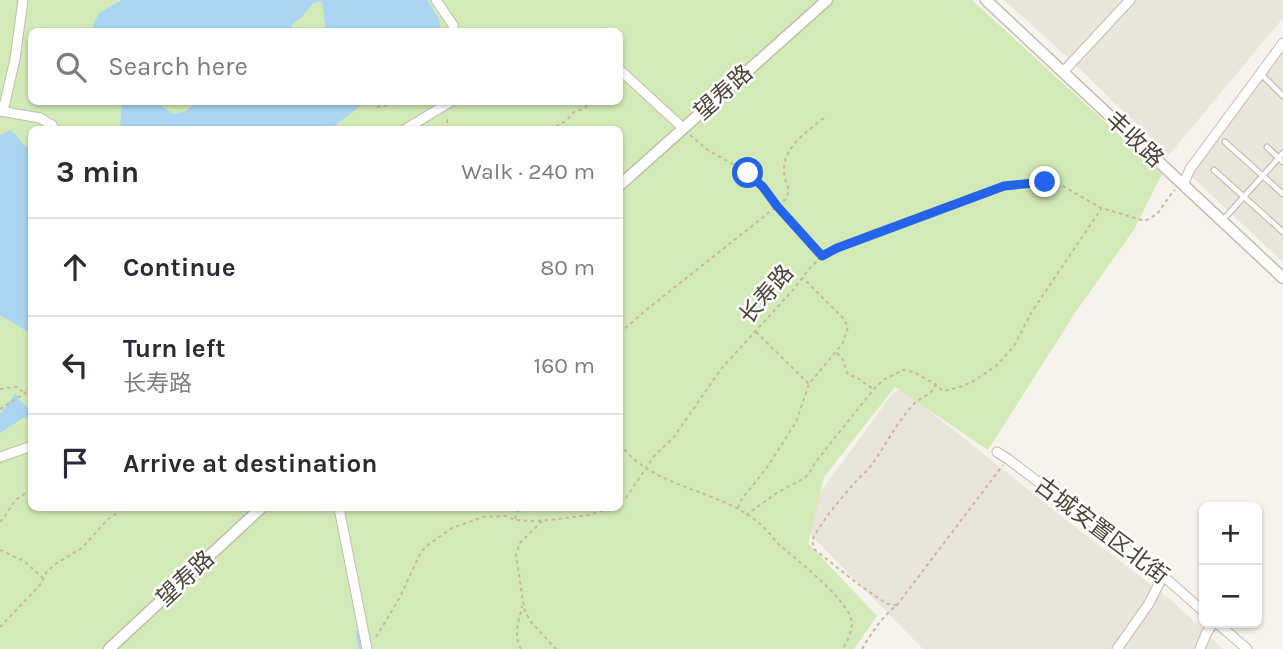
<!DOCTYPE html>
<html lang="en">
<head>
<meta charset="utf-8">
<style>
  body { margin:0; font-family:Karla,"Noto Sans SC",sans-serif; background:#f2f2f3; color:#2b2b33 }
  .controls { position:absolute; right:21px; bottom:21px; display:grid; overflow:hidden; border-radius:10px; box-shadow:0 2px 5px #0004 }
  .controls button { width:63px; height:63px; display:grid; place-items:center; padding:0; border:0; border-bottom:2px solid #e1e1e2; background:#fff; color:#2b2b33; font:35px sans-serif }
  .stop { position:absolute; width:21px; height:21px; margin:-16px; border:5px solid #2563eb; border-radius:50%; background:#fff }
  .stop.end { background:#2563eb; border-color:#fff; box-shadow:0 2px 7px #0008 }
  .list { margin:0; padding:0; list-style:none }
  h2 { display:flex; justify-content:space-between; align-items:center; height:91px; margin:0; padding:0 28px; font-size:30px }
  h2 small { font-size:23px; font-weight:400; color:#7c7c81 }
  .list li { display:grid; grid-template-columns:46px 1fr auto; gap:21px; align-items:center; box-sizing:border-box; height:98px; padding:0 28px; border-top:2px solid #e1e1e2 }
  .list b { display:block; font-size:26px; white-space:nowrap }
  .list p { margin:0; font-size:23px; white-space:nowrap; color:#7c7c81 }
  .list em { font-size:23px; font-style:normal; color:#7c7c81 }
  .icon { flex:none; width:38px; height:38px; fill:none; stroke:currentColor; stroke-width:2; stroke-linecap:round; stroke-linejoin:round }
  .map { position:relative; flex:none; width:1283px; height:649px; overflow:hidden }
  .search { position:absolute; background:#fff; box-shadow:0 2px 5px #0004; left:28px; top:28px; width:595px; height:77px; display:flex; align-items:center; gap:18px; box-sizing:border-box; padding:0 24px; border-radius:10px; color:#7c7c81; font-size:26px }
  .panel { position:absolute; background:#fff; box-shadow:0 2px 5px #0004; left:28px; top:126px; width:595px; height:385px; border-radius:10px }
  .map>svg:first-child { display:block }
  .residential { fill:#eae5da }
  .green { fill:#d2eab5; fill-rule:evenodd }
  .water { fill:#a9d4f2 }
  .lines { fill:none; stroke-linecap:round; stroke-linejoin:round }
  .stream { stroke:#a9d4f2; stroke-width:2.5 }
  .service-casing { stroke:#c2bbae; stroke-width:7 }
  .minor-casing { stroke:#c2bbae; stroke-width:11 }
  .tertiary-casing { stroke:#c2bbae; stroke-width:13 }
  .path { stroke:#c4b79f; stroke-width:2; stroke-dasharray:3.5 3.5; stroke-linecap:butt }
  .service { stroke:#fff; stroke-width:4.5 }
  .minor { stroke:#fff; stroke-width:9 }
  .tertiary { stroke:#fff; stroke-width:10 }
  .route { stroke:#2563eb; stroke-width:9 }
  .labels { text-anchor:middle; stroke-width:5; stroke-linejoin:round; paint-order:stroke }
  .street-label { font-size:23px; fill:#4b4439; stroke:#fff }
</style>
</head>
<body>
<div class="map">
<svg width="1283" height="649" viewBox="0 0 1283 649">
  <rect width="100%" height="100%" fill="#f6f3ec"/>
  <path class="residential" d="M1004 0H1283V18L1169 155 1066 56Z
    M1283 52V262L1191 176Z
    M902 389 1070 523 1171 600 1223 649H923L805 529 811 505 893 393Z"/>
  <path class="green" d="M0 0H972L1162 174 1135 228 1075 313 988 450 895 387 824 477 808 543 877 616 854 649H0ZM32 32H620V102H32ZM32 130H620V508H32Z"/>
  <path class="water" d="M122 0H427L439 19 441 31H324L325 23 322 1 313 3 301 18 292 24 291 31H90L99 13Z
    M121 102H156L173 114 186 111 197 102H366L330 129H120L122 104Z
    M11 130 31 152 32 329 27 331 0 315V135Z
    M16 393 18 399 31 410V417L23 418 0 433V414Z"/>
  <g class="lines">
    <path class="stream" d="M357 632 360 649"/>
    <defs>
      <path id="service" d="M1261 74 1283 96
        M1225 142 1283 194
        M1267 147 1283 162
        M1214 170 1283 232
        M1223 220 1283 153"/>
      <path id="minor" d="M436 0 453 25 454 32
        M620 70 683 128
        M1064 71 1130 0
        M0 111 40 118 52 125 55 130
        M3 111 15 59 23 0
        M404 130 450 102
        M1183 185 1190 169 1283 43
        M997 452 1008 459 1169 581 1204 612
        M0 457 32 446
        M339 508 367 649
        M1217 623 1247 649
        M1117 649 1148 605 1163 576
        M1200 649 1206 634 1213 623"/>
      <path id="tertiary" d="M986 0 1283 278
        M620 185 827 0
        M109 649 261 508"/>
    </defs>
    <use href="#service" class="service-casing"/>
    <use href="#minor" class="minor-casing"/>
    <use href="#tertiary" class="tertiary-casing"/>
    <path class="path" d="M372 102 377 107 406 102
      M447 130V116
      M550 130 567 120 574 112 585 108 590 102
      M690 135 708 150 748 173 763 187 777 206 821 255
      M756 332 809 384
      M620 333 646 310 786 199 789 190C772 153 802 136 826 116
      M837 353 843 360 848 375 856 377 873 389
      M0 389 17 387 24 393
      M0 409 25 393 32 381
      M620 444C658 496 739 487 776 542 793 557 850 600 852 623 852 632 847 641 843 649
      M620 502 626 498 654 456 674 437 721 369 793 290 809 269 822 256 837 248 1004 186 1025 183 1045 182 1061 185 1101 208 1145 221 1157 214 1172 193 1175 190
      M738 508 741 500 768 466 796 422 809 384 843 343 848 327 844 319 803 278
      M746 515 778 492 803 479 809 474 815 463 837 435 874 389 883 380 903 370 914 372 935 384 943 391 957 388 972 382 996 366 1007 354 1014 346 1031 313 1101 209
      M515 519 519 508
      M542 521 520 543 516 555 524 608 530 621 556 649
      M0 522C14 506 10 500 32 490
      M0 550 24 561 43 578
      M897 605 887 604 858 584 814 549 812 540C824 518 842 497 858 479 862 475 866 472 870 467 885 447 896 423 913 405 921 396 934 395 935 384
      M0 627 40 585 47 571 57 563 82 548 107 520 124 508
      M376 637 399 599 419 556 425 547 452 528 483 517 505 516 515 520 531 521 550 520 589 515 610 508
      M521 649C513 635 519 621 522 606
      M862 649C872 632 882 617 897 605L1003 465"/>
    <use href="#service" class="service"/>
    <use href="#minor" class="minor"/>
    <use href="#tertiary" class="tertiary"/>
  </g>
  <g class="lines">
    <path class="route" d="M748 173 763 187 777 206 822 256 837 248 1004 186 1045 182"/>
  </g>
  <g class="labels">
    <g class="street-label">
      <text transform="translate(723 92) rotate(-42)" y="8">望寿路</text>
      <text transform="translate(1135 139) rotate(43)" y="8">丰收路</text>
      <text transform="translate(766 294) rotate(-49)" y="8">长寿路</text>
      <text transform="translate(1102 530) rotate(37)" y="8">古城安置区北街</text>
      <text transform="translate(185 578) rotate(-43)" y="8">望寿路</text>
    </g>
  </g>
</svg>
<div class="controls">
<button>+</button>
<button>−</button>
</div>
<div class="stop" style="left:748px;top:173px"></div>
<div class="stop end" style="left:1045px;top:182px"></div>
<div class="search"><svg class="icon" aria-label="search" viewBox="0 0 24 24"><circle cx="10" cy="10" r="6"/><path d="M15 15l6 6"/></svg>Search here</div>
<section class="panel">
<h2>3 min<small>Walk · 240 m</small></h2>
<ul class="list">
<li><svg class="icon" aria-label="ahead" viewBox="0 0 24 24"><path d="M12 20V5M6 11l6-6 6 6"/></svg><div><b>Continue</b></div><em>80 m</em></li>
<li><svg class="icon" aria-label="left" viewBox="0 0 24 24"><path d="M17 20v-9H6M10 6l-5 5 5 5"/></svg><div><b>Turn left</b><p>长寿路</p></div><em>160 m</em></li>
<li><svg class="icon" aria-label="arrive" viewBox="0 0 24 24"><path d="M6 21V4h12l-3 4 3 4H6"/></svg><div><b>Arrive at destination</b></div></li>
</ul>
</section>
</div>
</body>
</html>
